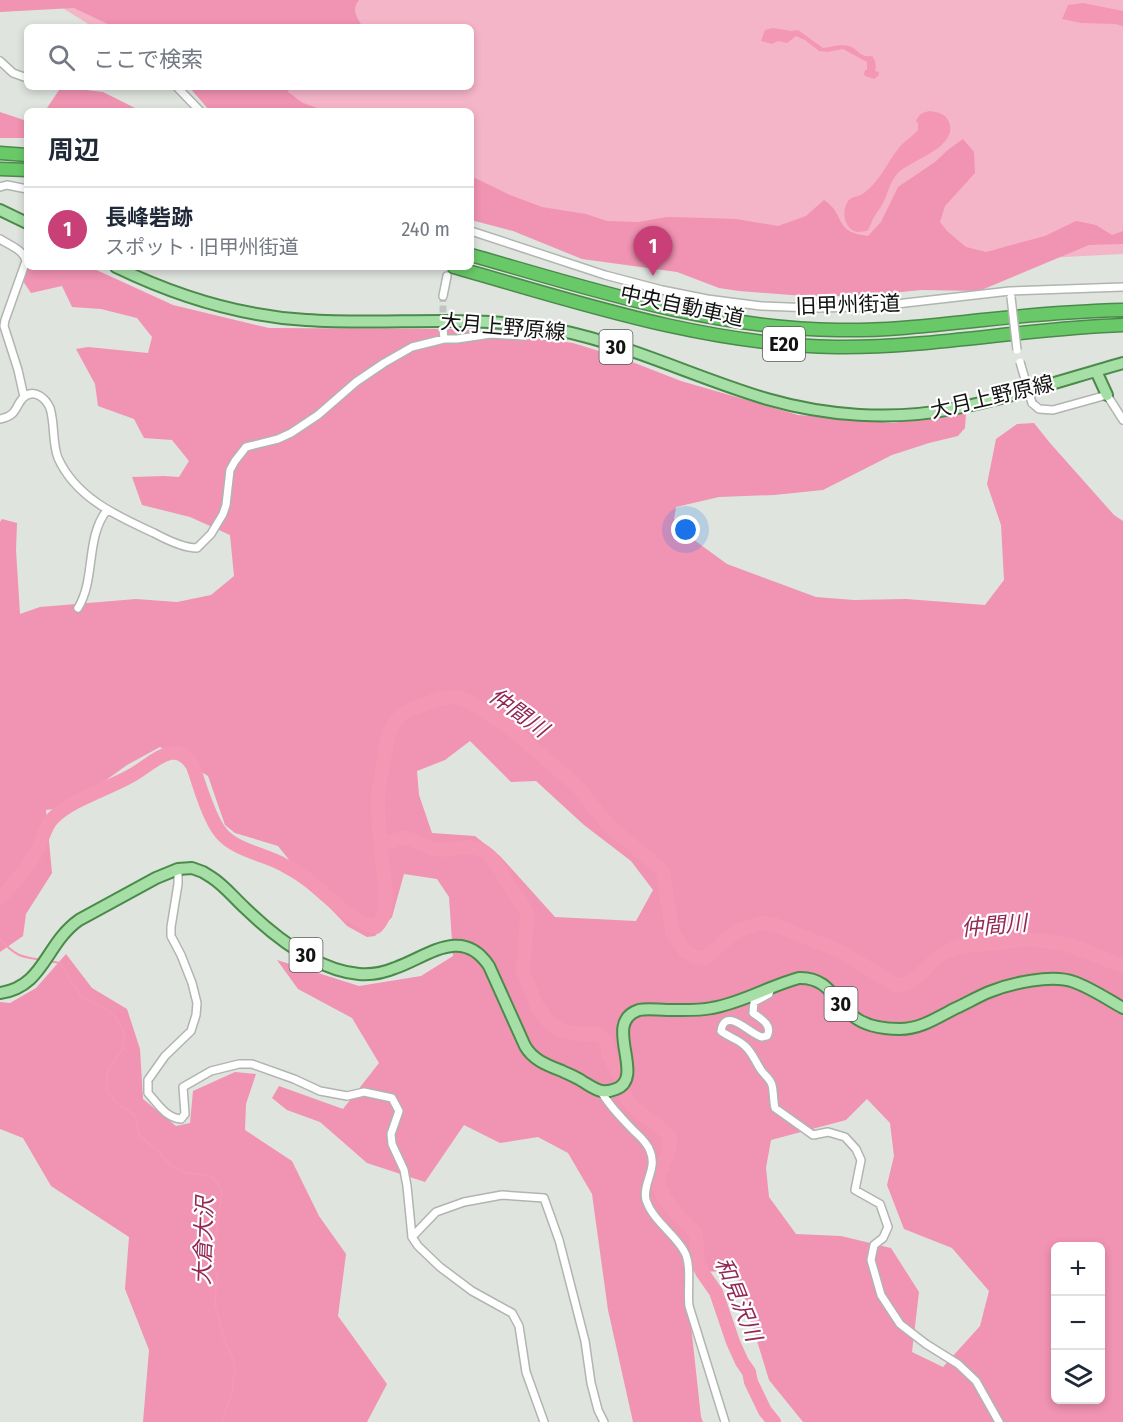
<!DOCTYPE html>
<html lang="ja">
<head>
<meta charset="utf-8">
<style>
  body { margin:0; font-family:"Fira Sans Condensed","Noto Sans JP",sans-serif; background:#f6f6f7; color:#1f2937 }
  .controls { position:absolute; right:18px; bottom:18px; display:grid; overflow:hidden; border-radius:9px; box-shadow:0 3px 9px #0003 }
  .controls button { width:54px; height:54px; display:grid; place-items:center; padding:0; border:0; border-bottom:2px solid #e0e1e3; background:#fff; color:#1f2937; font:30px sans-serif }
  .you { position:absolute; left:686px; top:530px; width:21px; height:21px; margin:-15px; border:4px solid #fff; border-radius:50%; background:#1a73e8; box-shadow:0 0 0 9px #1a73e833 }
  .badge { display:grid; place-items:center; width:39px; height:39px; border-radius:50%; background:#c93f78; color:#fff; font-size:20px; font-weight:700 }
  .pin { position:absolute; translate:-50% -50px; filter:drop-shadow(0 2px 3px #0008) }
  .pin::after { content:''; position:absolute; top:32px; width:21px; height:18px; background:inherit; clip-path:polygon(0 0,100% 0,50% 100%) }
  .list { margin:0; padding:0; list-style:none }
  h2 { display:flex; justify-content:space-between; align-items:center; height:78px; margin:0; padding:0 24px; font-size:26px }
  h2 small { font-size:20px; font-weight:400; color:#747a83 }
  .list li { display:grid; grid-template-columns:39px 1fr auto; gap:18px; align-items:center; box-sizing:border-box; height:84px; padding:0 24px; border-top:2px solid #e0e1e3 }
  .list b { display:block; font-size:22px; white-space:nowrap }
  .list p { margin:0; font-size:20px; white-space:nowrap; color:#747a83 }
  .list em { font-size:20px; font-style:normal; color:#747a83 }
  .icon { flex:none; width:33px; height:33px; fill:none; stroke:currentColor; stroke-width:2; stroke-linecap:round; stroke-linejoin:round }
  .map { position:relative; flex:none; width:1123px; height:1422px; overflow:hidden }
  .search { position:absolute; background:#fff; box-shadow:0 3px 9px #0003; left:24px; top:24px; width:450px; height:66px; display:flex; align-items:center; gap:15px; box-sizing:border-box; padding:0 21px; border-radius:9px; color:#747a83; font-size:22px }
  .panel { position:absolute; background:#fff; box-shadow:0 3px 9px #0003; left:24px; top:108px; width:450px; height:162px; border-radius:9px }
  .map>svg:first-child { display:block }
  .green { fill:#f5b5c8 }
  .forest { fill:#f193b2; fill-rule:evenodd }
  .water { fill:#f497b5 }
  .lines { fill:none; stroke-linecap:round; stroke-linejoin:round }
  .stream { stroke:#f497b5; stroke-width:2 }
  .river { stroke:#f497b5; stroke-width:14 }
  .street-tunnel { stroke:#c0c5c0; stroke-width:7; stroke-dasharray:7 3.5; stroke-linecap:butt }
  .street-casing { stroke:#b0b5b0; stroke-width:10 }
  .primary-casing { stroke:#4b8a4b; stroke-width:14 }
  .highway-casing { stroke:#4b8a4b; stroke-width:15 }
  .street { stroke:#fff; stroke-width:7 }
  .primary { stroke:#a5dfa5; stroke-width:10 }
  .highway { stroke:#69c969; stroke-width:12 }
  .street-bridge-casing { stroke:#b0b5b0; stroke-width:10; stroke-linecap:butt }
  .street-bridge { stroke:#fff; stroke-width:7 }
  .labels { text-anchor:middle; stroke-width:4.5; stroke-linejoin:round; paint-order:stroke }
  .shield { fill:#fff; stroke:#595a59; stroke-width:1.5 }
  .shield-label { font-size:20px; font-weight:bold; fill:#121412 }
  .street-label { font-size:21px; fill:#121412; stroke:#fff }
  .water-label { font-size:22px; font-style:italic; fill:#942855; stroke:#fff }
</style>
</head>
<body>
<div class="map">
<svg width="1123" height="1422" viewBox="0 0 1123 1422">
  <rect width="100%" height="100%" fill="#dfe4df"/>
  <path class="green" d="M50 0H1123V254L818 270 471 209V111H226L188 87H471V27H93Z"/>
  <path class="forest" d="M0 0H359C351 10 357 18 363 27H114L74 8 0 12Z
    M61 87 103 92 141 111H45Z
    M189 87H289L288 92 303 103 326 111H210Z
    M0 112 27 121V138H0Z
    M963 139 974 152 975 173 945 206 940 222 947 231 966 247 986 252 1045 236 1076 221 1096 225 1112 235 1123 231V244L1089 245 979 291 921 290 862 296H804L739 291 719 288 677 272 582 259 513 231 471 220V176L510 195 542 207 586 214 607 221 638 222 667 217 709 218 736 219 778 226 806 216 824 200C847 215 832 232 868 236L881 222 898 187 935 162 949 149Z
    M27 249V267H90L173 305 269 328 460 329 573 343 622 358 681 381 798 415 893 423 966 413 965 428 958 436 929 443 892 455 823 490 774 495 719 497 676 507 674 519 694 540 727 564 816 597 854 600 906 599 985 605 1004 580 1001 525 987 484 996 439 1017 424 1034 423 1050 443 1114 515 1123 521V1422H803L769 1380 736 1272 685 1271 701 1417 703 1422H633L608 1310 592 1194 568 1153 538 1137 500 1143 464 1125 425 1182 367 1163 320 1122 287 1110 272 1098 279 1086 343 1109 379 1063 352 1018 298 989 277 960 359 986 421 976 453 956 449 897 437 879 404 874 392 917 375 936 367 937 347 926 313 890 278 846 235 833 225 825 208 776 160 747 127 765 69 807 46 810 52 873 26 914 23 936 0 952V522L2 519 17 523 16 550 20 614 40 607 136 599 177 602 211 595 234 576 230 535 190 517 142 505 132 477 164 476 179 477 189 461 172 440 144 438 134 419 98 406 95 384 76 349 88 347 148 353 152 337 137 318 101 309 72 307 62 286 31 293 21 278ZM470 741 511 782 536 781 584 825 631 861 653 890 636 921 555 917 500 856 475 836 432 833 419 795 417 771 445 760ZM867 1099 890 1123 894 1156 887 1185 904 1229 952 1248 989 1291 980 1326 943 1367 912 1352 919 1292 891 1248 841 1236 796 1234 769 1197 766 1168 771 1140 846 1120ZM1056 1246H1100V1400H1056Z
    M66 954 92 988 127 1009 140 1049 143 1099 176 1126 190 1123 193 1091 235 1072 256 1074 246 1104 245 1130 292 1161 319 1216 346 1254 338 1316 387 1384 367 1422H143L149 1350 125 1289 129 1237 51 1186 23 1138 0 1129V1002L10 1003 36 988Z"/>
  <path class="water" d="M1083 3 1123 11V26L1115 24 1081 23 1062 19 1068 5Z
    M773 28 792 31 798 30 823 48C832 47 840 44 849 46 859 49 859 58 872 56 875 59 877 67 875 71L879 72 878 76 874 79 865 76 864 74 865 70H867V62L843 49 827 52 819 51 805 40 796 36 787 43 778 41 772 44 761 41 765 30Z
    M930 111C938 112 946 114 949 122 959 148 909 160 897 174 890 182 888 193 883 203 880 209 876 213 873 219 871 223 870 227 867 231 865 231 859 232 857 232 844 229 841 211 848 201 851 196 859 197 864 193 879 182 887 163 898 149 903 142 912 137 918 130V123L916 121C919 114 923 112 930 111Z"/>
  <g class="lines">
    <path class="stream" d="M0 939C15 956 21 957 42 960
      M48 961 60 963 81 997 105 1008 114 1016 121 1026 124 1034 123 1049 109 1068 107 1076V1090L116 1103 125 1108 134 1115 137 1120 138 1133 141 1137 158 1151 171 1166 187 1173 211 1176 220 1186 222 1193 213 1257 217 1276 215 1305 226 1345 233 1359 235 1368 232 1393 222 1422"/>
    <path class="river" d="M381 844C389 843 396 839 404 838 414 838 425 847 434 849 448 852 462 845 476 848 495 853 502 875 512 890 518 898 524 904 527 914L523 971 537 1006 550 1024 563 1031 582 1034H599C612 1045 605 1044 610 1057 612 1063 617 1068 619 1074 622 1082 623 1093 628 1100 639 1117 658 1122 670 1137L668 1154 660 1172 659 1187 664 1197 678 1215 691 1228 696 1235 698 1263 702 1272 716 1292 733 1342 742 1362 749 1372 751 1382 765 1411 774 1422
      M0 898C14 883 27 869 37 851 43 839 44 827 53 818 72 799 111 788 134 774 146 767 157 756 170 753 180 751 188 758 193 766 199 784 209 819 221 833 235 850 263 854 282 864 291 869 301 874 309 881 332 899 347 919 376 927 394 911 382 872 381 851 380 836 378 821 378 805 378 790 381 774 384 759 389 731 390 717 419 706 431 701 447 695 460 698 463 699 465 700 468 701L515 732 578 787 607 824 663 871 672 932 685 951 695 957 702 958 708 956 728 938 742 929 761 923 775 925 842 952 895 985C916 987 927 963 944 953 961 943 978 945 997 944 1002 944 1006 942 1011 941 1025 939 1043 940 1057 943 1080 946 1101 959 1123 966"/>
    <path class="street-tunnel" d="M443 323V296"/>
    <defs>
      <path id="street" d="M0 61 13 73 27 78
        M177 87 200 111
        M0 187 7 185 27 189
        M471 231 605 275 662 290 707 299 761 306 813 308 870 307 1010 291 1123 287
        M0 239C9 245 24 250 26 261L5 320 4 326 18 370 24 397
        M443 296 447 276
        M443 329 444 339
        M1032 403 1039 409 1053 410 1107 395 1123 420
        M0 419C5 418 9 417 13 413 17 409 19 401 24 397 35 388 46 399 50 408 55 424 52 443 58 458 76 498 117 516 154 533 167 540 183 548 197 548L211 534 223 514 226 505 230 470 235 461 246 447 278 439 291 433 318 415 356 382 384 363 412 347 444 339H457L491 334 523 336 543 330
        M78 608C96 579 85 538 107 510
        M178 869V884L171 927V936L181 955 192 983 197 1003 196 1015 191 1031 165 1056 148 1080V1093C158 1104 166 1118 181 1119L185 1114 183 1087 211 1071 239 1064H252L294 1079 320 1091 347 1096 364 1092 392 1098 399 1111 391 1134 392 1144 404 1170 407 1186 412 1237 418 1246 440 1267 472 1291 512 1313 519 1326 526 1372 544 1422
        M770 991 769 994 754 1002 753 1013C761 1019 773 1025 767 1036 765 1036 764 1037 762 1037 751 1035 725 1005 721 1031 728 1037 738 1039 745 1046 752 1052 755 1061 761 1070 764 1075 770 1078 772 1085 774 1093 773 1100 775 1108L813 1135 828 1132 845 1137 856 1149 861 1160 855 1190 880 1204 888 1227 883 1238 874 1245 871 1260 881 1295 900 1324 926 1344 958 1364 976 1381 999 1422
        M601 1091C609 1106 621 1117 633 1130 639 1136 647 1142 650 1151 658 1169 642 1183 646 1200 653 1221 674 1233 684 1251 692 1264 687 1290 689 1306L725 1422
        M412 1237 436 1212 464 1202 502 1195 544 1198 559 1240 585 1341 591 1383 598 1410 604 1422"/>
      <path id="primary" d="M0 210 27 223
        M116 267C176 296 240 316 306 320 382 325 458 316 534 326 615 337 689 376 767 399 826 416 892 421 952 409 1010 398 1066 379 1123 363
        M1096 371 1107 395
        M0 993C44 987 45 944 79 920L156 878 178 869 192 868 203 872 211 877C224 885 234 898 245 908 274 936 316 970 359 974 371 975 383 973 395 968 427 957 462 925 489 966L525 1046C533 1060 547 1065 562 1071 568 1074 576 1077 582 1081 589 1085 595 1090 602 1091 607 1092 611 1091 616 1089 647 1077 601 1022 639 1010 648 1008 658 1010 667 1010 682 1010 697 1011 712 1008 742 1003 769 986 799 978 828 977 834 1000 853 1016 865 1026 884 1029 900 1029 921 1029 938 1017 956 1008 967 1003 977 997 989 992 1011 983 1052 974 1074 982 1091 988 1107 999 1123 1008"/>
      <path id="highway" d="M0 153 27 155
        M0 169 27 170
        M471 255C594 290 709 328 838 330 887 331 935 325 983 320 1030 315 1076 311 1123 310
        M454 267C580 303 705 345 837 347 932 348 1027 328 1123 325"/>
    </defs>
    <use href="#street" class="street-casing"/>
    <use href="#primary" class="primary-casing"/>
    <use href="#highway" class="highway-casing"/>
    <use href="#street" class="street"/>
    <use href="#primary" class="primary"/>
    <use href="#highway" class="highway"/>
    <defs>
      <path id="street-bridge" d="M1011 297 1017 350
        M1020 362 1032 403"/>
    </defs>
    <use href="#street-bridge" class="street-bridge-casing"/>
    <use href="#street-bridge" class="street-bridge"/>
  </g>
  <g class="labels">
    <g class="shield">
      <rect x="763" y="327" width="42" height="34" rx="4.5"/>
      <rect x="599.5" y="330" width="33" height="34" rx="4.5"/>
      <rect x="289.5" y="938" width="33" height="34" rx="4.5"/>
      <rect x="824.5" y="987" width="33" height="34" rx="4.5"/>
    </g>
    <g class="shield-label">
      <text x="784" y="351">E20</text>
      <text x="616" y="354">30</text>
      <text x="306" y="962">30</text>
      <text x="841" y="1011">30</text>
    </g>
    <g class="street-label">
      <text transform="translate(848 305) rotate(-2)" y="7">旧甲州街道</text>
      <text transform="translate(682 306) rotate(12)" y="7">中央自動車道</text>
      <text transform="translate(503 327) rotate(5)" y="7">大月上野原線</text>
      <text transform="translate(992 397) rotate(-13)" y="7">大月上野原線</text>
    </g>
    <g class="water-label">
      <text transform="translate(519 712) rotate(36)" y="8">仲間川</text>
      <text transform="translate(994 925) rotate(-5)" y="8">仲間川</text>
      <text transform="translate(203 1241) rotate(-88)" y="8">大倉大沢</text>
      <text transform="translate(739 1299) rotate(68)" y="8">和見沢川</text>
    </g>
  </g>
</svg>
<div class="controls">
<button>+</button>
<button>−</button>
<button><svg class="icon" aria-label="layers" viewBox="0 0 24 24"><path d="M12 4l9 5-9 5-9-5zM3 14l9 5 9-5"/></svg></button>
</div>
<div class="you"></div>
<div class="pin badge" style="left:653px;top:276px">1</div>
<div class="search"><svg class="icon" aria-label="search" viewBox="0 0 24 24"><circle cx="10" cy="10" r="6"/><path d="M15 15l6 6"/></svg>ここで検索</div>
<section class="panel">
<h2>周辺<small></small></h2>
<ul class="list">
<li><span class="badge">1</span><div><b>長峰砦跡</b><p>スポット · 旧甲州街道</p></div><em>240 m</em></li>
</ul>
</section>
</div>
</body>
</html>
